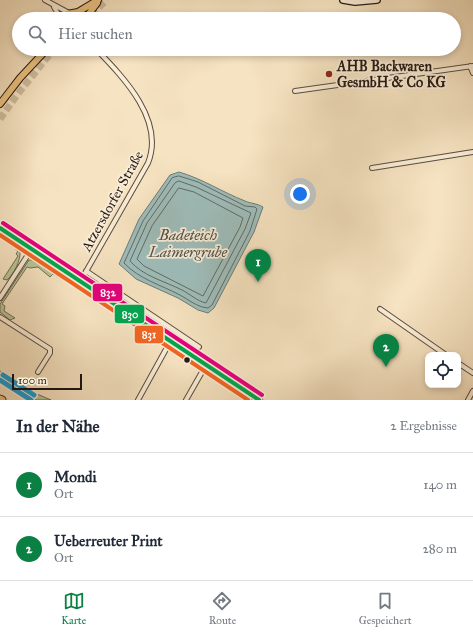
<!DOCTYPE html>
<html lang="de">
<head>
<meta charset="utf-8">
<style>
  body { margin:0; font-family:"IM FELL Great Primer",serif; background:#f2f2f3; color:#1f2937 }
  .controls { position:absolute; right:12px; bottom:12px; display:grid; overflow:hidden; border-radius:8px; box-shadow:0 2px 6px #0003 }
  .controls button { width:36px; height:36px; display:grid; place-items:center; padding:0; border:0; border-bottom:1px solid #e0e1e3; background:#fff; color:#1f2937; font:20px sans-serif }
  .scale { position:absolute; left:12px; bottom:10px; width:70px; box-sizing:border-box; padding-left:4px; border:2px solid #261913; border-top:0; font-size:11px; line-height:14px; white-space:nowrap; color:#261913; -webkit-text-stroke:3px #f9edd7; paint-order:stroke }
  .you { position:absolute; left:300px; top:194px; width:14px; height:14px; margin:-10px; border:3px solid #fff; border-radius:50%; background:#1a73e8; box-shadow:0 0 0 6px #1a73e833 }
  .badge { display:grid; place-items:center; width:26px; height:26px; border-radius:50%; background:#0b8043; color:#fff; font-size:13px; font-weight:700 }
  .pin { position:absolute; translate:-50% -33px; filter:drop-shadow(0 1px 2px #0008) }
  .pin::after { content:''; position:absolute; top:21px; width:14px; height:12px; background:inherit; clip-path:polygon(0 0,100% 0,50% 100%) }
  .list { margin:0; padding:0; list-style:none }
  h2 { display:flex; justify-content:space-between; align-items:center; height:52px; margin:0; padding:0 16px; font-size:17px }
  h2 small { font-size:13px; font-weight:400; color:#747a83 }
  .list li { display:grid; grid-template-columns:26px 1fr auto; gap:12px; align-items:center; box-sizing:border-box; height:64px; padding:0 16px; border-top:1px solid #e0e1e3 }
  .list b { display:block; font-size:15px; white-space:nowrap }
  .list p { margin:0; font-size:13px; white-space:nowrap; color:#747a83 }
  .list em { font-size:13px; font-style:normal; color:#747a83 }
  .icon { flex:none; width:22px; height:22px; fill:none; stroke:currentColor; stroke-width:2; stroke-linecap:round; stroke-linejoin:round }
  .map { position:relative; flex:none; width:473px; height:400px; overflow:hidden }
  .search { position:absolute; background:#fff; box-shadow:0 2px 6px #0003; left:12px; right:12px; top:12px; height:44px; display:flex; align-items:center; gap:10px; box-sizing:border-box; padding:0 14px; border-radius:22px; color:#747a83; font-size:15px }
  .sheet { height:180px; background:#fff }
  nav { display:flex; justify-content:space-around; align-items:center; box-sizing:border-box; height:56px; border-top:1px solid #e0e1e3; background:#fff; font-size:11px; color:#747a83 }
  nav a { display:grid; justify-items:center; gap:2px }
  nav .on { color:#0b8043 }
  .map>svg:first-child { display:block }
  .green { fill:#b9c496; stroke:#706e54 }
  .water { fill:#9ebdba; stroke:#6e7b77 }
  .lines { fill:none; stroke-linecap:round; stroke-linejoin:round }
  .shore { stroke:#626b66; stroke-width:1 }
  .highway-tunnel { stroke:#ccbb9e; stroke-width:7; stroke-dasharray:7 3.5; stroke-linecap:butt }
  .street-casing { stroke:#5a4c3e; stroke-width:6 }
  .secondary-casing { stroke:#261913; stroke-width:8 }
  .primary-casing { stroke:#261913; stroke-width:8 }
  .highway-casing { stroke:#261913; stroke-width:9 }
  .street { stroke:#f9edd7; stroke-width:4 }
  .secondary { stroke:#f9edd7; stroke-width:5.5 }
  .primary { stroke:#ebc280; stroke-width:6 }
  .highway { stroke:#ebc280; stroke-width:7 }
  .bus-1-casing { stroke:#f9edd7; stroke-width:7 }
  .bus-2-casing { stroke:#f9edd7; stroke-width:7 }
  .bus-3-casing { stroke:#f9edd7; stroke-width:7 }
  .bus-1 { stroke:#00a651; stroke-width:4 }
  .bus-2 { stroke:#f26522; stroke-width:4 }
  .bus-3 { stroke:#e5007d; stroke-width:4 }
  .rail-1-casing { stroke:#f9edd7; stroke-width:8 }
  .rail-2-casing { stroke:#f9edd7; stroke-width:8 }
  .rail-1 { stroke:#159dd9; stroke-width:5 }
  .rail-2 { stroke:#159dd9; stroke-width:5 }
  .poi-dot { fill:#8f2418; stroke:#f9edd7; stroke-width:1.5 }
  .bus-dot { fill:#261913; stroke:#f9edd7; stroke-width:1.5 }
  .labels { text-anchor:middle; stroke-width:3.5; stroke-linejoin:round; paint-order:stroke }
  .poi-label { font-size:14px; font-weight:bold; fill:#261913; stroke:#f9edd7; text-anchor:start }
  .street-label { font-size:14px; fill:#261913; stroke:#f9edd7 }
  .water-label { font-size:15px; font-style:italic; fill:#50524d; stroke:#f9edd7 }
  .line-badge { stroke:#f9edd7; stroke-width:1.5 }
  .badge-label { font-size:11px; text-anchor:middle; font-weight:bold; fill:#fff }
</style>
</head>
<body>
<div class="map">
<svg width="473" height="400" viewBox="0 0 473 400">
  <rect width="100%" height="100%" fill="#f6e3c1"/>
  <filter id="stains"><feTurbulence type="fractalNoise" baseFrequency=".005" numOctaves="4"/><feColorMatrix values="0 0 0 0 .2 0 0 0 0 .09 0 0 0 0 .02 0 0 0 .5 -.17"/></filter>
  <radialGradient id="worn" r=".72"><stop offset=".6" stop-color="#630" stop-opacity="0"/><stop offset="1" stop-color="#630" stop-opacity=".3"/></radialGradient>
  <path class="green" d="M0 237 20 251C21 260 14 274 7 280L3 279 18 256 16 254 18 251Z
    M29 260H32L68 283 53 274 50 277 38 267 30 268 27 267 2 304 5 306 4 311 15 318 10 320 0 312V304Z
    M0 371 37 394 51 400H36L0 377Z"/>
  <path class="water" d="M179 172C203 179 222 192 245 201 252 204 256 203 263 207L254 232 214 308 208 313 198 310 178 298 136 279 119 264 139 219 170 175Z"/>
  <g class="lines">
    <path class="shore" d="M179 176 198 182 245 206 255 207 257 209 250 231 212 305 208 308C197 307 189 300 180 295 161 285 139 279 124 263L143 221 172 178Z
      M179 181 196 187 251 213 245 229 206 303C197 301 190 294 182 290 164 281 143 276 130 261L147 223 175 183Z
      M179 188 194 192 243 218 240 227 203 296 144 266 137 259 152 226Z"/>
    <path class="highway-tunnel" d="M91 14 107 0
      M72 19 82 9
      M0 119 17 95 54 49"/>
    <defs>
      <path id="street" d="M45 0 69 13
        M54 7 61 19
        M470 66 473 73
        M295 91 473 66
        M372 168 473 152
        M86 271 199 347
        M80 282 148 163C165 120 124 78 96 49
        M0 298 31 250
        M380 309 446 355
        M0 317 50 349V353L38 372
        M458 363 473 373
        M138 400 170 342
        M186 400 206 365
        M468 400 473 391"/>
      <path id="secondary" d="M343 0 355 2 377 0"/>
      <path id="primary" d="M62 19 67 14 78 12 98 0
        M85 19 97 3
        M0 104 20 78 47 49
        M0 228 259 400"/>
      <path id="highway" d="M0 399 2 400"/>
    </defs>
    <use href="#street" class="street-casing"/>
    <use href="#secondary" class="secondary-casing"/>
    <use href="#primary" class="primary-casing"/>
    <use href="#highway" class="highway-casing"/>
    <use href="#street" class="street"/>
    <use href="#secondary" class="secondary"/>
    <use href="#primary" class="primary"/>
    <use href="#highway" class="highway"/>
    <defs>
      <path id="bus-1" d="M0 228 259 400"/>
      <path id="bus-2" d="M0 235 248 400"/>
      <path id="bus-3" d="M3 223 262 395"/>
    </defs>
    <use href="#bus-1" class="bus-1-casing"/>
    <use href="#bus-2" class="bus-2-casing"/>
    <use href="#bus-3" class="bus-3-casing"/>
    <use href="#bus-1" class="bus-1"/>
    <use href="#bus-2" class="bus-2"/>
    <use href="#bus-3" class="bus-3"/>
    <defs>
      <path id="rail-1" d="M0 380 31 400"/>
      <path id="rail-2" d="M3 375 34 395"/>
    </defs>
    <use href="#rail-1" class="rail-1-casing"/>
    <use href="#rail-2" class="rail-2-casing"/>
    <use href="#rail-1" class="rail-1"/>
    <use href="#rail-2" class="rail-2"/>
  </g>
  <circle class="poi-dot" cx="329" cy="74" r="4"/>
  <circle class="bus-dot" cx="187" cy="360" r="3.5"/>
  <g class="labels">
    <g class="poi-label">
      <text x="337" y="71">AHB Backwaren<tspan x="337" dy="16">GesmbH &amp; Co KG</tspan></text>
    </g>
    <g class="street-label">
      <text transform="translate(112 201) rotate(-61)" y="5">Atzersdorfer Straße</text>
    </g>
    <g class="water-label">
      <text x="188" y="240">Badeteich<tspan x="188" dy="17">Laimergrube</tspan></text>
    </g>
  </g>
  <g class="line-badge">
    <rect x="92" y="283" width="31" height="19" rx="4" fill="#e5007d"/>
    <rect x="114" y="304" width="31" height="20" rx="4" fill="#00a651"/>
    <rect x="134" y="325" width="30" height="19" rx="4" fill="#f26522"/>
  </g>
  <g class="badge-label">
    <text x="108" y="296">832</text>
    <text x="130" y="318">830</text>
    <text x="149" y="338">831</text>
  </g>
  <rect width="100%" height="100%" filter="url(#stains)"/>
  <rect width="100%" height="100%" fill="url(#worn)"/>
</svg>
<div class="controls">
<button><svg class="icon" aria-label="locate" viewBox="0 0 24 24"><circle cx="12" cy="12" r="6"/><path d="M12 2v4M12 18v4M2 12h4M18 12h4"/></svg></button>
</div>
<div class="scale">100 m</div>
<div class="you"></div>
<div class="pin badge" style="left:258px;top:282px">1</div>
<div class="pin badge" style="left:386px;top:367px">2</div>
<div class="search"><svg class="icon" aria-label="search" viewBox="0 0 24 24"><circle cx="10" cy="10" r="6"/><path d="M15 15l6 6"/></svg>Hier suchen</div>
</div>
<section class="sheet">
<h2>In der Nähe<small>2 Ergebnisse</small></h2>
<ul class="list">
<li><span class="badge">1</span><div><b>Mondi</b><p>Ort</p></div><em>140 m</em></li>
<li><span class="badge">2</span><div><b>Ueberreuter Print</b><p>Ort</p></div><em>280 m</em></li>
</ul>
</section>
<nav>
<a class="on"><svg class="icon" aria-label="map" viewBox="0 0 24 24"><path d="M3 6l6-2 6 2 6-2v14l-6 2-6-2-6 2zM9 4v14M15 6v14"/></svg>Karte</a>
<a><svg class="icon" aria-label="directions" viewBox="0 0 24 24"><path d="M12 3l9 9-9 9-9-9zM9 14v-3h6M13 9l2 2-2 2"/></svg>Route</a>
<a><svg class="icon" aria-label="saved" viewBox="0 0 24 24"><path d="M7 4h10v16l-5-4-5 4z"/></svg>Gespeichert</a>
</nav>
</body>
</html>
